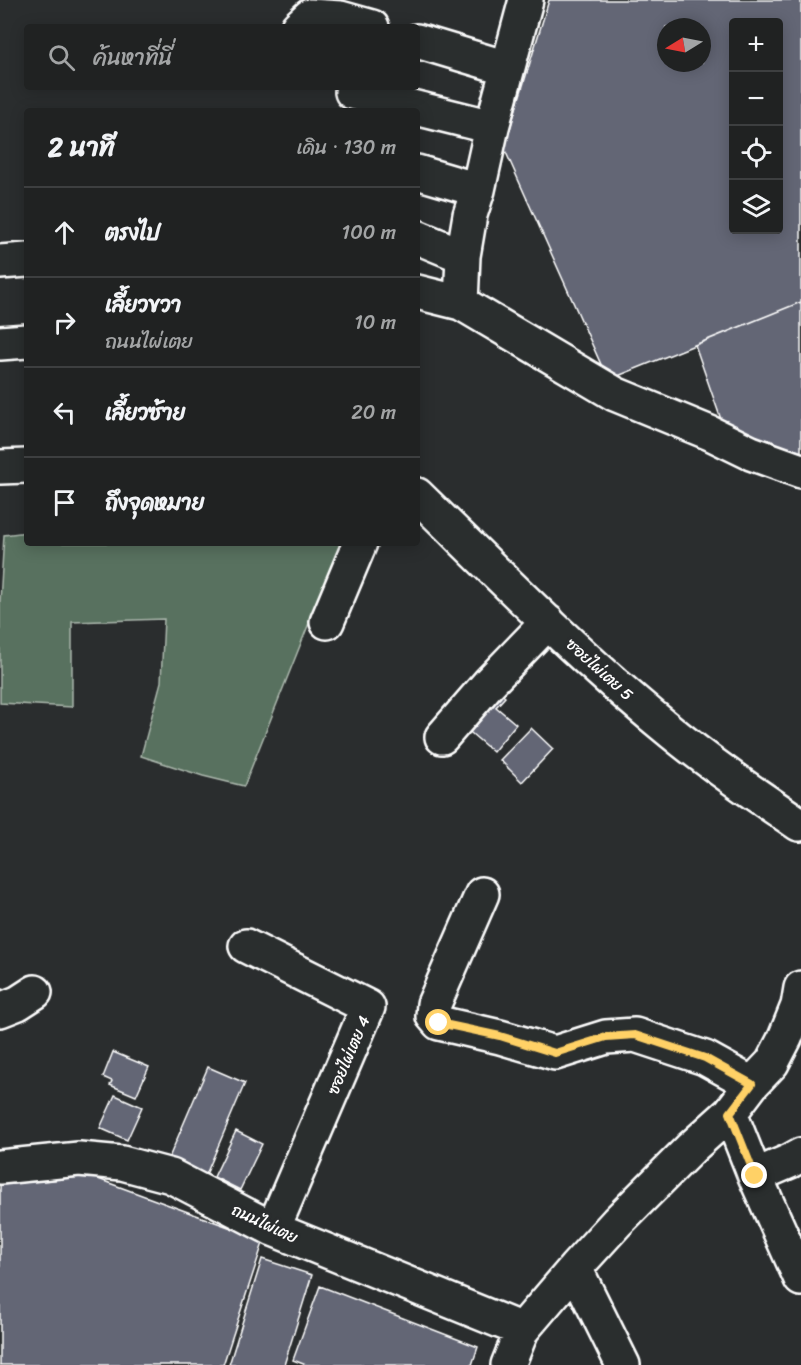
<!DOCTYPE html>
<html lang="th">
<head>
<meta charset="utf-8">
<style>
  body { margin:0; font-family:Sriracha,"Playpen Sans Thai",sans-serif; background:#2d2f2f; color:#f1f3f6 }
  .controls { position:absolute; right:18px; top:18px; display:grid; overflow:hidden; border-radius:6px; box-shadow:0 3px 15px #0003 }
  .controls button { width:54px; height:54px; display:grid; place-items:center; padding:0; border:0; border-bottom:2px solid #3d3f40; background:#202222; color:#f1f3f6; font:30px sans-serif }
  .compass { position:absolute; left:657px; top:18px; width:54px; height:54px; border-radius:50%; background:#202222; box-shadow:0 3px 15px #0003; rotate:260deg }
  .stop { position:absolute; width:18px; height:18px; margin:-14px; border:4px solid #ffd166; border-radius:50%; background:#fff }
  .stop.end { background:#ffd166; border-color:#fff; box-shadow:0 2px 6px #0008 }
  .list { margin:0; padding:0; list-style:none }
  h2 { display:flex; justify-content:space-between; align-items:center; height:78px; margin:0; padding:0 24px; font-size:26px }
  h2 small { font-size:20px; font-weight:400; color:#a2a4a5 }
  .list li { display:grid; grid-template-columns:39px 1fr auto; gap:18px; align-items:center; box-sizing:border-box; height:90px; padding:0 24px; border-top:2px solid #3d3f40 }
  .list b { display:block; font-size:22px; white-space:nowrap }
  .list p { margin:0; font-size:20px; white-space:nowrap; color:#a2a4a5 }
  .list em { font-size:20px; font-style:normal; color:#a2a4a5 }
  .icon { flex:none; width:33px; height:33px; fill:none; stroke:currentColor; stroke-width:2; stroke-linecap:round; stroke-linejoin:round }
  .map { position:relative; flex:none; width:801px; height:1365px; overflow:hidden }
  .search { position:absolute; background:#202222; box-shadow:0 3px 15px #0003; left:24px; top:24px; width:396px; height:66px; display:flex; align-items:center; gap:15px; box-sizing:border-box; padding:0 21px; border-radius:6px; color:#a2a4a5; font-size:22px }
  .panel { position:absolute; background:#202222; box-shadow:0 3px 15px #0003; left:24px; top:108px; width:396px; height:438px; border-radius:6px }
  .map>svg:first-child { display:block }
  .green { fill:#59715e; stroke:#acb8ae; stroke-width:1.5 }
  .building { fill:#636675; stroke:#fff; stroke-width:1.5; fill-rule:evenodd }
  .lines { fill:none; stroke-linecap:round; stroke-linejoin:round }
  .minor-casing { stroke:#fff; stroke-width:38 }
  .minor { stroke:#2a2d2e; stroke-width:33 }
  .route { stroke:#ffd166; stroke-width:8 }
  .labels { text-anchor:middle; stroke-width:6; stroke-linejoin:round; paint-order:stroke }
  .street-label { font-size:16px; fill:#fff; stroke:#2a2d2e }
</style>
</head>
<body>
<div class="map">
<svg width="801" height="1365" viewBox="0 0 801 1365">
  <rect width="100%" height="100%" fill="#2a2d2e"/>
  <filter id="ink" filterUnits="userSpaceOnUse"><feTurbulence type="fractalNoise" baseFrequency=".0167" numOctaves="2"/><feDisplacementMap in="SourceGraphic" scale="12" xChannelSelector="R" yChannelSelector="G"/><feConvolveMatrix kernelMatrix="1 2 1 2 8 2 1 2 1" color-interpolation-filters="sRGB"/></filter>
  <g filter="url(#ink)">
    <path class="green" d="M27 532V543H341L244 786 203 776 141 756 161 682 164 619 72 622V707L0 703V602L4 535Z"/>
    <path class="building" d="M549 0H801V302L608 380 504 148ZM734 22H778V230H734ZM666 27H702V63H666Z
      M801 302V465L724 428 695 345Z
      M489 683 505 697 496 707 516 724 493 752 457 721Z
      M531 728 553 749 522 782 500 760Z
      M113 1052 149 1067 136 1096 110 1085 112 1081 103 1077Z
      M208 1067 245 1083 202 1184 165 1167Z
      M115 1095 142 1107 127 1140 100 1128Z
      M236 1131 262 1144 240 1190 214 1177Z
      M90 1176 264 1240 223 1365H0V1185Z
      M262 1259 312 1275 284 1365H229Z
      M320 1286 478 1347 472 1365H306L293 1360Z"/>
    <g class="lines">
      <defs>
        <path id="minor" d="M298 27 310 16 340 18 372 27
          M417 41 507 68
          M352 92 492 127
          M417 172 478 190
          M417 237 463 256
          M0 262 27 260
          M417 292 461 303 615 394 710 433 751 453 801 471
          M461 303 463 256 470 215 478 190 492 127 526 0
          M0 343 27 341
          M0 467 27 466
          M417 495C497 573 576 654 663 725 706 761 753 793 799 824
          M327 622 360 543
          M442 737 489 683 548 622
          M482 894 434 1004 433 1016 439 1023 500 1037 555 1053 606 1037 635 1035 705 1058 752 1084
          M246 946 368 1007 273 1229
          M0 1010 18 1003 35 992
          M730 1113 755 1176 801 1279
          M0 1167 79 1159 122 1163 171 1176 273 1229 522 1330
          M755 1176 790 1161 801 1155
          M575 1268 623 1365
          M508 1365 522 1330 575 1268 617 1222 691 1148 730 1113 752 1084 772 1063 785 1038 798 1006 801 988"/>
      </defs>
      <use href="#minor" class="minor-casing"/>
      <use href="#minor" class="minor"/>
    </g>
  </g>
  <g class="lines" filter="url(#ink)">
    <path class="route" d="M439 1023 500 1036 555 1053 606 1037 635 1035 705 1058 752 1084 730 1113 755 1176"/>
  </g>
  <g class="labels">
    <g class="street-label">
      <text transform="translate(600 669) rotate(42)" y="6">ซอยไผ่เตย 5</text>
      <text transform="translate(348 1055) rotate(-67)" y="6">ซอยไผ่เตย 4</text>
      <text transform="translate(265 1223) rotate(25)" y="6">ถนนไผ่เตย</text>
    </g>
  </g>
</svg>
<div class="controls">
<button>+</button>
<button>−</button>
<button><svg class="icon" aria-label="locate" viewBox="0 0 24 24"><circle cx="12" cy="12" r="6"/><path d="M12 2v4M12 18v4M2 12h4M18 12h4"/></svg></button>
<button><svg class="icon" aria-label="layers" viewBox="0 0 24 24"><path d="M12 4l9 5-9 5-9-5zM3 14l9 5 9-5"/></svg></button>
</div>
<svg class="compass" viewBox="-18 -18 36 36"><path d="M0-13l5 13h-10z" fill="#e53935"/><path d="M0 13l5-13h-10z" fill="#a2a4a5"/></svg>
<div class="stop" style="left:439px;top:1023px"></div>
<div class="stop end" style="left:755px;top:1176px"></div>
<div class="search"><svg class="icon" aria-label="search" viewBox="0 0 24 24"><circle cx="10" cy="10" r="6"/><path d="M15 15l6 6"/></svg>ค้นหาที่นี่</div>
<section class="panel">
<h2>2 นาที<small>เดิน · 130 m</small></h2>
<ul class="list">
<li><svg class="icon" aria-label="ahead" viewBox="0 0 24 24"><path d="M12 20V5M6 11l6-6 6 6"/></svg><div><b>ตรงไป</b></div><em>100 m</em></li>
<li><svg class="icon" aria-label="right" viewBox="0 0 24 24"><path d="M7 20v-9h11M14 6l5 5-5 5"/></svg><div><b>เลี้ยวขวา</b><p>ถนนไผ่เตย</p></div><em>10 m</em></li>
<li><svg class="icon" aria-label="left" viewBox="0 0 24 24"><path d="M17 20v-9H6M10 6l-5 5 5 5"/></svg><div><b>เลี้ยวซ้าย</b></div><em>20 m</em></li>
<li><svg class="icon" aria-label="arrive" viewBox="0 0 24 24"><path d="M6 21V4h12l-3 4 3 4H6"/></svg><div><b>ถึงจุดหมาย</b></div></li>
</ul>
</section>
</div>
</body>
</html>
